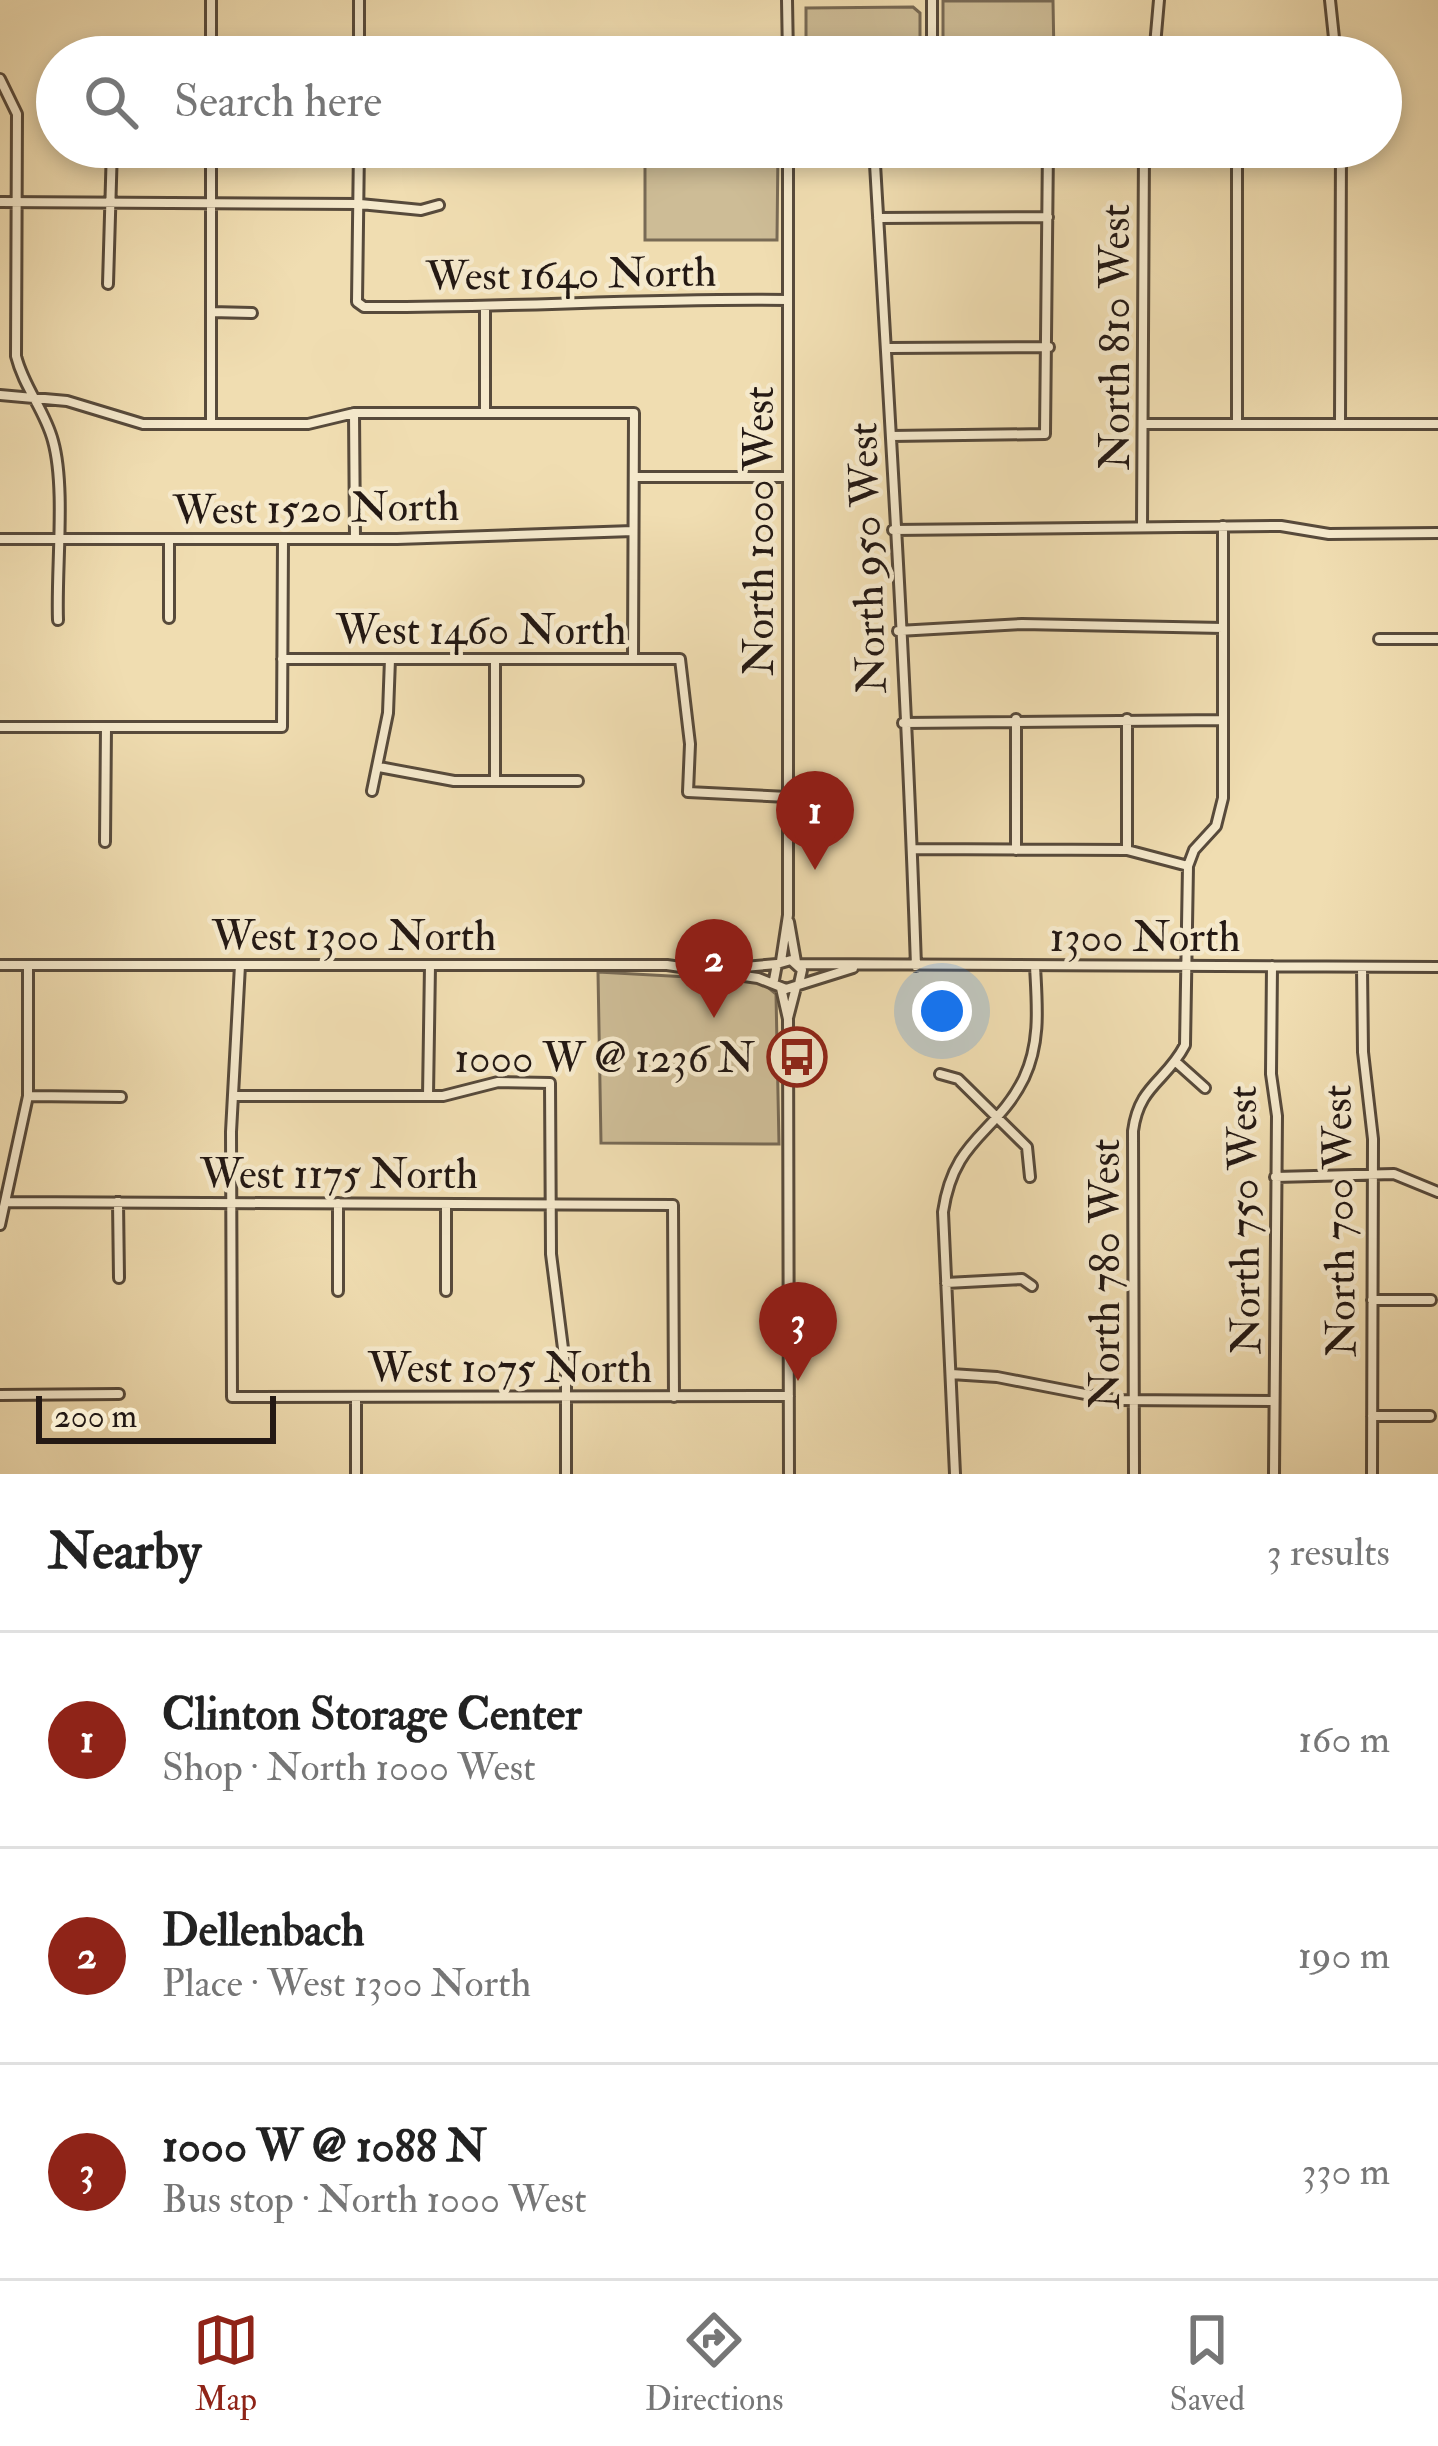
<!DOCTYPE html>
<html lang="en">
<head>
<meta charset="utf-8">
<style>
  body { margin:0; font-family:"IM FELL Double Pica",serif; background:#f6f6f6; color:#222 }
  .scale { position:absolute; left:36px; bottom:30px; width:240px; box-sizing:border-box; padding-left:12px; border:6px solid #241914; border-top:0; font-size:33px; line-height:42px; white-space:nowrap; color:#241914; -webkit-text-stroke:9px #f5e9cc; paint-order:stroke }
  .you { position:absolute; left:942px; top:1011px; width:42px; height:42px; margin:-30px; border:9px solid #fff; border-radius:50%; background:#1a73e8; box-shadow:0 0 0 18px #1a73e833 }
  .badge { display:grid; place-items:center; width:78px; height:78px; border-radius:50%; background:#8f2418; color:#fff; font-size:39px; font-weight:700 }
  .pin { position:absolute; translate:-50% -99px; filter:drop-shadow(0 3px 6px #0008) }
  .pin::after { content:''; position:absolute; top:63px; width:42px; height:36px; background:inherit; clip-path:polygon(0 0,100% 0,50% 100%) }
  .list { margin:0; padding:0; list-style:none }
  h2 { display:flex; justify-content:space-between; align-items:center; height:156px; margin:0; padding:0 48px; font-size:51px }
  h2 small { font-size:39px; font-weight:400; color:#767676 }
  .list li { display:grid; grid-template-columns:78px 1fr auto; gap:36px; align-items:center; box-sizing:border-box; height:216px; padding:0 48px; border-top:3px solid #e0e0e0 }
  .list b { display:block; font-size:45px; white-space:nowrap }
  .list p { margin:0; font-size:39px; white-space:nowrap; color:#767676 }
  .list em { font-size:39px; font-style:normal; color:#767676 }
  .icon { flex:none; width:66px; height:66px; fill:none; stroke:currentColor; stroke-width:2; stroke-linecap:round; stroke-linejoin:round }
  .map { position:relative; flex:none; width:1438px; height:1474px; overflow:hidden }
  .search { position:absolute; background:#fff; box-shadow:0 6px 18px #0003; left:36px; right:36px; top:36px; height:132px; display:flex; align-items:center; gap:30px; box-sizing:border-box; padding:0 42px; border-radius:66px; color:#767676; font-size:45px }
  .sheet { height:804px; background:#fff }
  nav { display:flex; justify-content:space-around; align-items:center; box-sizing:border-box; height:168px; border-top:3px solid #e0e0e0; background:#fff; font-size:33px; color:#767676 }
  nav a { display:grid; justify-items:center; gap:6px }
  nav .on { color:#8f2418 }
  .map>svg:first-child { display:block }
  .green { fill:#cdbc96; stroke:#786a55; stroke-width:3 }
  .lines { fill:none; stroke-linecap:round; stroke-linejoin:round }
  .minor-casing { stroke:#574a3b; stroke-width:14 }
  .minor { stroke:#f5e9cc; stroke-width:8 }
  .labels { text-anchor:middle; stroke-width:9; stroke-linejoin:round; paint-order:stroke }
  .street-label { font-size:42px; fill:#241914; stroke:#f5e9cc }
  .poi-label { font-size:42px; fill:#241914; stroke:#f5e9cc; text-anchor:end }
</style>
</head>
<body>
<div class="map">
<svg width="1438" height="1474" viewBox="0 0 1438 1474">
  <rect width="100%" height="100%" fill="#f0ddb1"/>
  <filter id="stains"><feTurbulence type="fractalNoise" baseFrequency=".00167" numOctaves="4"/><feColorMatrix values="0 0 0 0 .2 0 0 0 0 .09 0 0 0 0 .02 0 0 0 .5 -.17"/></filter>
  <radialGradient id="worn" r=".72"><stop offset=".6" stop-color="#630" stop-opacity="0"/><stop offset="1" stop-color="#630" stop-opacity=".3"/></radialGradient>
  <path class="green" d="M943 1H1053L1054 57H943Z
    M913 7 920 13V57L806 53V8Z
    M645 147H778L777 240H645Z
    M598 972 760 981 776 994 779 1144 601 1143Z"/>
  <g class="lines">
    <defs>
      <path id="minor" d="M359 0V57
        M787 0 788 57
        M1330 0 1336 57
        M211 57V0
        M932 57V0
        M1154 57 1159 0
        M0 79 17 114 16 356C24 388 45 410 53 441 66 488 56 568 58 620
        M359 147 357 302 364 307C506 308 646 298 788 300
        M874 147C890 420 907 693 916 966
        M1237 147V424
        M0 202 360 204 421 210 439 205
        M878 218 1048 217
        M108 284 112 147
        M211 312 252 313
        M889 348 1049 347
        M0 395 67 401 143 424H308L354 413H634L633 659
        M354 413 355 539
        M485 413V308
        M211 424V147
        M1144 424H1438
        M1340 424 1341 147
        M891 436 1045 434 1048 147
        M636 477H788
        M1142 527 1144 147
        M893 530 1281 526 1329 534 1438 533
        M0 539H397L633 531
        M169 618V539
        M898 631 1022 624 1223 628
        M1379 639H1438
        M282 659H680L690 744 688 792 788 797
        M495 659V781
        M1016 719V850
        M1127 719V850
        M903 723 1222 720
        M0 727H282L283 539
        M379 767 454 781H578
        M372 791 388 713 390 659
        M105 842 106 727
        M913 849 1127 850 1188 866
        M789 922 796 962
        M781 961 788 915V147
        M798 964 1438 967
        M0 965H667L758 978 786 989 853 968
        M240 965 231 1132 232 1397 789 1396
        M1272 966 1271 1074 1277 1116 1274 1474
        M1362 967 1363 1052 1373 1139 1372 1474
        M721 969 777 964
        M774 980 777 964 791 960 802 970 799 984
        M781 988 788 1019 789 1474
        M788 1018 796 987
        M1176 1062 1205 1088
        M940 1074 958 1079 1027 1147 1030 1177
        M28 1096 121 1097
        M235 1096H443L498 1082 550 1083 551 1254 566 1372V1474
        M428 1096 430 965
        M1275 1177 1394 1174 1438 1192
        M5 1202 673 1205 674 1397
        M118 1202 119 1278
        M0 1225 28 1096V965
        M946 1283 1022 1279 1032 1286
        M338 1291V1203
        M446 1291V1204
        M1372 1300H1431
        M951 1374 997 1377 1116 1400 1274 1401
        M0 1395 119 1394
        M356 1397V1474
        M1372 1416H1430
        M955 1474 943 1212C954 1137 996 1135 1024 1078 1041 1042 1037 1005 1035 966
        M1134 1474 1133 1131C1139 1085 1166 1082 1185 1045L1188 866 1194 850 1216 826 1223 798V526"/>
    </defs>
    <use href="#minor" class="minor-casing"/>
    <use href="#minor" class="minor"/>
  </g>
  <defs>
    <symbol id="bus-ring" viewBox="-11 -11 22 22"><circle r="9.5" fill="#f5e9cc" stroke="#8f2418" stroke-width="1.5"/><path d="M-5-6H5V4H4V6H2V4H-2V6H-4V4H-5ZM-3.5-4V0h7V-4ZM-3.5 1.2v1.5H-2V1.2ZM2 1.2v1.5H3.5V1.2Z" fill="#8f2418"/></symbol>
  </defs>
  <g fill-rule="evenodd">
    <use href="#bus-ring" x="764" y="1024" width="66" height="66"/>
  </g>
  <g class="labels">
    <g class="street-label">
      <text transform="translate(571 273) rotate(-1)" y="15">West 1640 North</text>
      <text transform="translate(1114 337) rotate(-90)" y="15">North 810 West</text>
      <text transform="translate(316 507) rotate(-1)" y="15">West 1520 North</text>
      <text transform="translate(758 531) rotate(-90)" y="15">North 1000 West</text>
      <text transform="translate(866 558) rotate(-92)" y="15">North 950 West</text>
      <text x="481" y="644">West 1460 North</text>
      <text x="354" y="950">West 1300 North</text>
      <text x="1145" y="951">1300 North</text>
      <text x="339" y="1188">West 1175 North</text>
      <text transform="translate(1243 1220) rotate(-91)" y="15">North 750 West</text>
      <text transform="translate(1338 1221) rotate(-91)" y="15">North 700 West</text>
      <text transform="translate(1104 1274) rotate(-90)" y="15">North 780 West</text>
      <text x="510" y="1382">West 1075 North</text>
    </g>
    <g class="poi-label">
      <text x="755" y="1072">1000 W @ 1236 N</text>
    </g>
  </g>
  <rect width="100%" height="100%" filter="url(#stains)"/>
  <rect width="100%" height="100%" fill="url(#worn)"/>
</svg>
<div class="scale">200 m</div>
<div class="you"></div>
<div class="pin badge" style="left:815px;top:870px">1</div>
<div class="pin badge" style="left:714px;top:1018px">2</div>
<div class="pin badge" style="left:798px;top:1381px">3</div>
<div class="search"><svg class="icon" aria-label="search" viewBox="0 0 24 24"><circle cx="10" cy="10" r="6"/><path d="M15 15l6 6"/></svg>Search here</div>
</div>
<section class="sheet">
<h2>Nearby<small>3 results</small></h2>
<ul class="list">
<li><span class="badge">1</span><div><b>Clinton Storage Center</b><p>Shop · North 1000 West</p></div><em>160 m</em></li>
<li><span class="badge">2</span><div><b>Dellenbach</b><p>Place · West 1300 North</p></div><em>190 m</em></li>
<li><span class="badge">3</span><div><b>1000 W @ 1088 N</b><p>Bus stop · North 1000 West</p></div><em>330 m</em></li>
</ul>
</section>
<nav>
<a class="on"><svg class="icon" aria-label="map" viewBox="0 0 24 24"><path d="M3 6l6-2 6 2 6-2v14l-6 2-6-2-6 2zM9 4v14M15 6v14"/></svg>Map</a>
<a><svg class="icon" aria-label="directions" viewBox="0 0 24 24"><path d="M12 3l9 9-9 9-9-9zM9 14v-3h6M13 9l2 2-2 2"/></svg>Directions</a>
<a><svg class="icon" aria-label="saved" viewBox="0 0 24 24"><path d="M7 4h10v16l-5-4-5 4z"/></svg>Saved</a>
</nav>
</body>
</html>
